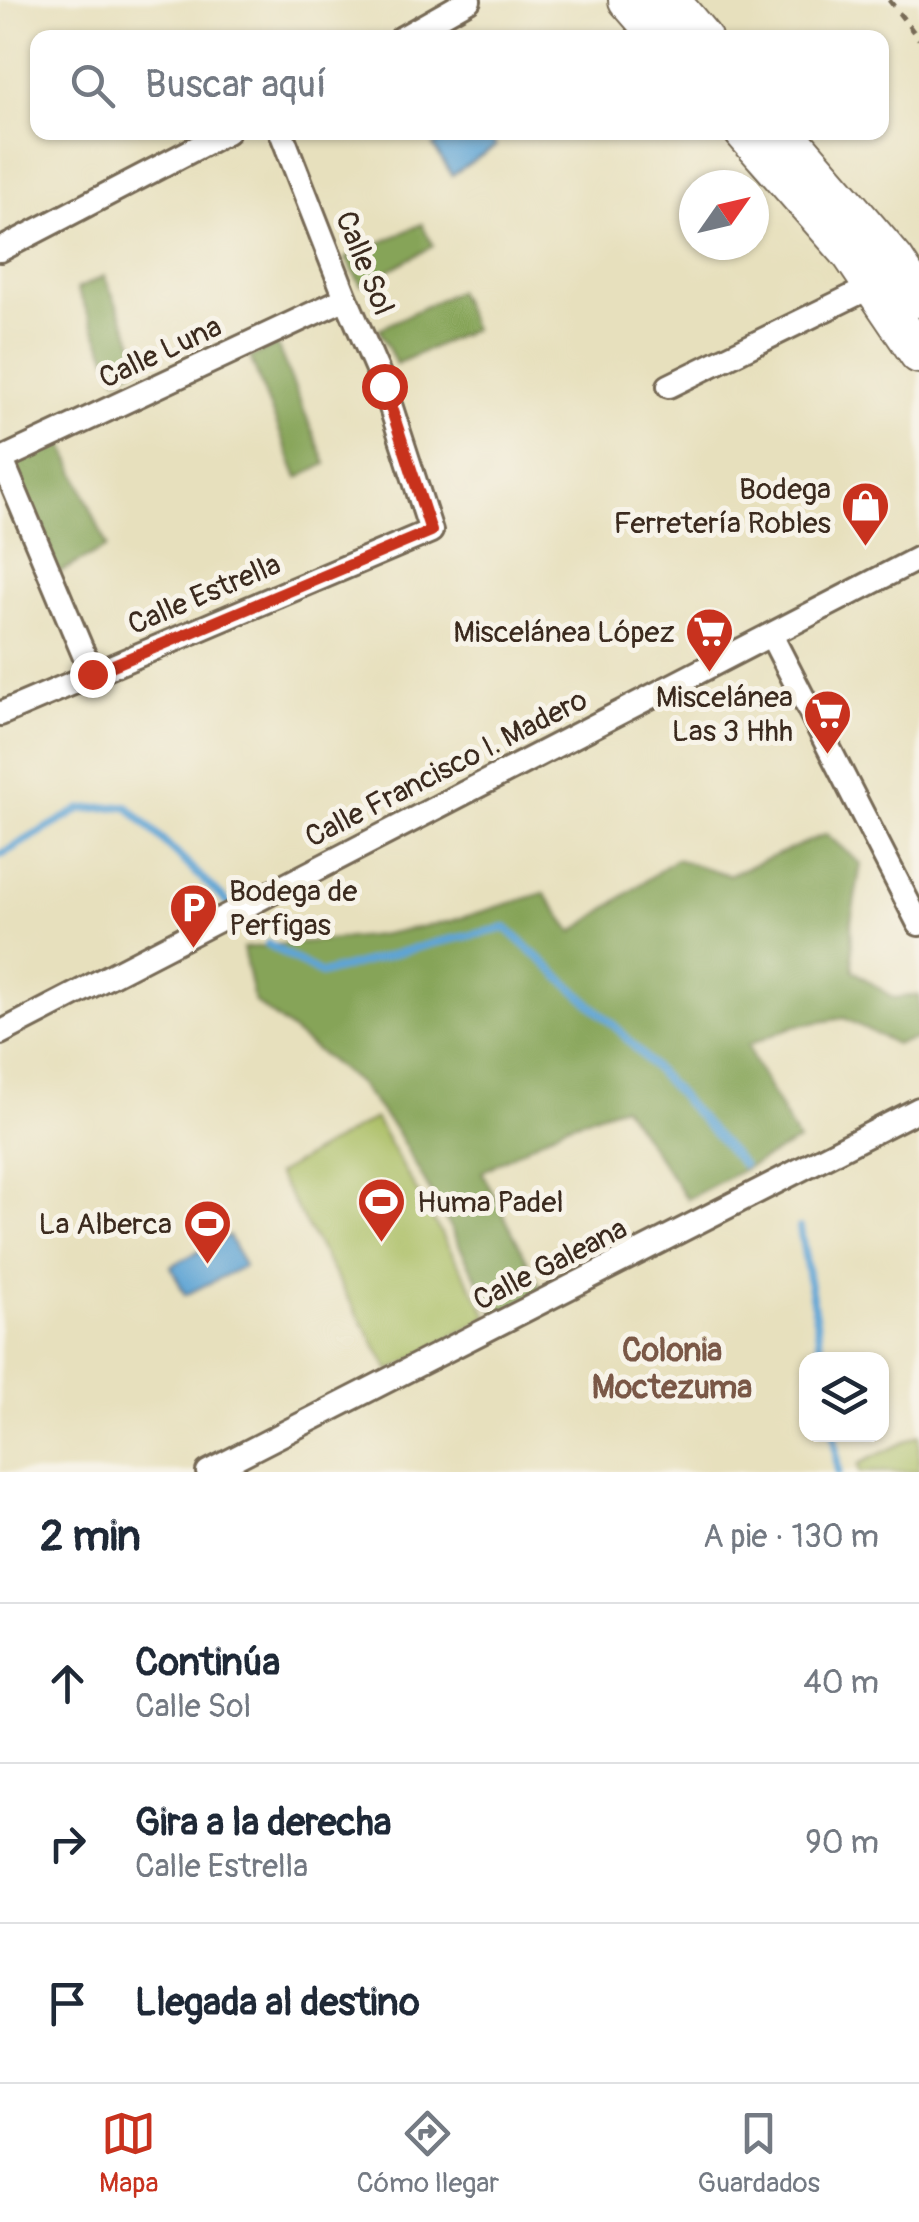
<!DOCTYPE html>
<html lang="es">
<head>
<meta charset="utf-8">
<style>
  body { margin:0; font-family:Pangolin,sans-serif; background:#f6f6f7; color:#1f2937 }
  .controls { position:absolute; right:30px; bottom:30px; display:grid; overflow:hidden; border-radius:20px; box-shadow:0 2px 8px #0004 }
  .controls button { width:90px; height:90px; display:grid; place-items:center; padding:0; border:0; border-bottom:2px solid #e0e1e3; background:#fff; color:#1f2937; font:50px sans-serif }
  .compass { position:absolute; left:679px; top:170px; width:90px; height:90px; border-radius:50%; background:#fff; box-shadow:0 2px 8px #0004; rotate:56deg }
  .stop { position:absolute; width:30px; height:30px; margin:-22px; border:8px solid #c8321e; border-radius:50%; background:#fff }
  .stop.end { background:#c8321e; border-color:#fff; box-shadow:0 2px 10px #0008 }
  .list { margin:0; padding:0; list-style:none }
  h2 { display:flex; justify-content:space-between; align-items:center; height:130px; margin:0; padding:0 40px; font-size:42px }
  h2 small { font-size:32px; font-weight:400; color:#747a83 }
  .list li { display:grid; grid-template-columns:65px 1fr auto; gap:30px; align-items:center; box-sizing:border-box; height:160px; padding:0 40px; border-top:2px solid #e0e1e3 }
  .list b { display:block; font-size:38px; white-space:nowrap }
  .list p { margin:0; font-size:32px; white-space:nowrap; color:#747a83 }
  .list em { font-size:32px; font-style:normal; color:#747a83 }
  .icon { flex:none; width:55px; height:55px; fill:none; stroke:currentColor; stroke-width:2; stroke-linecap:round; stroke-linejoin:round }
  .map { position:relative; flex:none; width:919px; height:1472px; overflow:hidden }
  .search { position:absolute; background:#fff; box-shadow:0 2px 8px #0004; left:30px; right:30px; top:30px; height:110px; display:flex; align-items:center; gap:25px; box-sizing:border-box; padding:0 35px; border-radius:20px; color:#747a83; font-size:38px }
  .sheet { height:610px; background:#fff }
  nav { display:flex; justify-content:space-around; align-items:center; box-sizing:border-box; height:140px; border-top:2px solid #e0e1e3; background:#fff; font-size:28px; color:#747a83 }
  nav a { display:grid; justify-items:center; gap:5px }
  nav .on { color:#c8321e }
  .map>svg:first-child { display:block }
  .green { fill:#a9bd62; stroke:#727440; stroke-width:2.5 }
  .forest { fill:#86a458; stroke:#60673b; stroke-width:2.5 }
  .water { fill:#5ea4d4; stroke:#4c6779; stroke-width:2.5 }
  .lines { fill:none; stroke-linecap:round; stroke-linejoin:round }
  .stream { stroke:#5ea4d4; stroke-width:8 }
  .street-casing { stroke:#776a56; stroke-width:28 }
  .primary-casing { stroke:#776a56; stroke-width:42 }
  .path { stroke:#776a56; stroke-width:5; stroke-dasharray:8 8; stroke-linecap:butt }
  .street { stroke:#fff; stroke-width:22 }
  .primary { stroke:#fff; stroke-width:38 }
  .route { stroke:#c8321e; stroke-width:12 }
  .labels { text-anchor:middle; stroke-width:10; stroke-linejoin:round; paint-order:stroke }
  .street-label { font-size:30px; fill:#3b2a1e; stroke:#f7f3e8 }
  .poi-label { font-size:30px; fill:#3b2a1e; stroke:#f7f3e8; text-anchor:end }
  .neighbourhood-label { font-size:32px; font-weight:bold; fill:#7a5847; stroke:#f7f3e8 }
</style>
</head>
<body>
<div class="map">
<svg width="919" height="1472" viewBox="0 0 919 1472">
  <rect width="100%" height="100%" fill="#f7f3e8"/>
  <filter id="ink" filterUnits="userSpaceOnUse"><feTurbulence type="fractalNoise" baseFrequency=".01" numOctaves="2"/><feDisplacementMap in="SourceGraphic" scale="20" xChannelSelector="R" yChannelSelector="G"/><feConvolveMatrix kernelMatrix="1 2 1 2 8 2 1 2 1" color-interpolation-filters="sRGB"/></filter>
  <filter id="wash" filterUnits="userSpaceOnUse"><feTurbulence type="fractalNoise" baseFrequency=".0048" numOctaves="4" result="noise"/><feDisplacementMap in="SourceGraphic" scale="40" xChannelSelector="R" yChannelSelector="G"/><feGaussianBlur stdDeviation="2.25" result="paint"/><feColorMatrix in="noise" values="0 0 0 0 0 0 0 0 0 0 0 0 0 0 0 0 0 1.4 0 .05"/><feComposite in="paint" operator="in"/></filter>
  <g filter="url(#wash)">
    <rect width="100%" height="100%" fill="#e7e0bd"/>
    <path class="green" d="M375 1118 488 1316 390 1371 277 1174Z
      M919 1435V1472H859L858 1464Z"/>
    <path class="forest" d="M422 224 433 246 361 285 346 258Z
      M104 276 144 364 117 378 77 289Z
      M457 291 473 329 396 364 379 329Z
      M277 345 326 464 298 478 250 357Z
      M61 438 107 547 56 574 8 463Z
      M826 834 861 864 851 922 853 970 893 998 919 995V1038L896 1044 844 1018 794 1026 748 1045 753 1059 798 1141 687 1199 623 1106 566 1125 482 1172 542 1290 496 1316 443 1214 397 1132 359 1084 254 1001 243 948 379 935 451 921 544 893 573 932 676 859 729 875Z"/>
    <path class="water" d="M488 133 496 146 452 175 433 146 456 133Z
      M229 1236 244 1266 185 1295 171 1266Z"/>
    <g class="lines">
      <path class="stream" d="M0 855 81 809 127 806 232 907
        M268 944 321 974 434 943 506 928 620 1031 743 1165
        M800 1228 823 1360
        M834 1434 838 1472"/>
    </g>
  </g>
  <g filter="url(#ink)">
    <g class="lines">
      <defs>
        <path id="street" d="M402 38 469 0
          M0 250 227 132
          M669 386 875 285
          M0 460 346 298
          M2 460 92 674
          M771 635 919 924
          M0 714 431 531 384 386 346 298 281 132
          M0 1033 919 558
          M208 1472 919 1109"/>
        <path id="primary" d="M628 0 661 38
          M670 0 702 38
          M744 132 852 255 919 354
          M784 132 895 261 919 298"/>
      </defs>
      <use href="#street" class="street-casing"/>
      <use href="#primary" class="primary-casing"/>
      <path class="path" d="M889 0 919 39"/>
      <use href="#street" class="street"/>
      <use href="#primary" class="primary"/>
    </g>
  </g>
  <g class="lines" filter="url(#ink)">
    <path class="route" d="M92 674 431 531 384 386"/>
  </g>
  <defs>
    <symbol id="shop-pin" viewBox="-11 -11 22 30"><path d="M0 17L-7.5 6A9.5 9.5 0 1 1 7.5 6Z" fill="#c8321e" stroke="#f7f3e8"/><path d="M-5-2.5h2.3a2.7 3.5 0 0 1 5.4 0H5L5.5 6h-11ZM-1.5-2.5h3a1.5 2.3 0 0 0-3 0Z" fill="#fff"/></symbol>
    <symbol id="supermarket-pin" viewBox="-11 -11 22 30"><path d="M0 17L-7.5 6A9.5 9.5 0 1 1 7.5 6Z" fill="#c8321e" stroke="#f7f3e8"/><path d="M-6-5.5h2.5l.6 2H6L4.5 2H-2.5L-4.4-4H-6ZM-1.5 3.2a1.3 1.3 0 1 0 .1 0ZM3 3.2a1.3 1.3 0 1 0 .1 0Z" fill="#fff"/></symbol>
    <symbol id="parking-pin" viewBox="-11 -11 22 30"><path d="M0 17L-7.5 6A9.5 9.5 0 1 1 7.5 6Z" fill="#c8321e" stroke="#f7f3e8"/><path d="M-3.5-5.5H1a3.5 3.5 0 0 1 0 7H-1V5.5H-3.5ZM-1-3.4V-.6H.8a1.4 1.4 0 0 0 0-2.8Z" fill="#fff"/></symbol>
    <symbol id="stadium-pin" viewBox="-11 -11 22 30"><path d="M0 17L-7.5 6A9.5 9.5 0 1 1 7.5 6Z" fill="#c8321e" stroke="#f7f3e8"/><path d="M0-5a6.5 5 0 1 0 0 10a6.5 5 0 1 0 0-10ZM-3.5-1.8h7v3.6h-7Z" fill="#fff"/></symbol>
  </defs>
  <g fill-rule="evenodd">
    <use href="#shop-pin" x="838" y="478" width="55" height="75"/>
    <use href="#supermarket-pin" x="682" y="604" width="55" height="75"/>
    <use href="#supermarket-pin" x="800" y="686" width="55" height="75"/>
    <use href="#parking-pin" x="166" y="880" width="55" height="75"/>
    <use href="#stadium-pin" x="354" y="1174" width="55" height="75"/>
    <use href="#stadium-pin" x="180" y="1196" width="55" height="75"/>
  </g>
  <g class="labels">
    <g class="street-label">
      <text transform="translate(365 263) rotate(68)" y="10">Calle Sol</text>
      <text transform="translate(160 352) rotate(-25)" y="10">Calle Luna</text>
      <text transform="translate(204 594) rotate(-23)" y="10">Calle Estrella</text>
      <text transform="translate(446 768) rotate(-27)" y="10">Calle Francisco I. Madero</text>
      <text transform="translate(550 1264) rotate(-27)" y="10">Calle Galeana</text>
    </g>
    <g class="poi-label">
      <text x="831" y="499">Bodega<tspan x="831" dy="34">Ferretería Robles</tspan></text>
      <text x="675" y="642">Miscelánea López</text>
      <text x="793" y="707">Miscelánea<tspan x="793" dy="34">Las 3 Hhh</tspan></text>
      <text x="229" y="901" text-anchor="start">Bodega de<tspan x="229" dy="34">Perfigas</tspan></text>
      <text x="417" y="1212" text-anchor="start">Huma Padel</text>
      <text x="172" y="1234">La Alberca</text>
    </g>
    <g class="neighbourhood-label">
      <text x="672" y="1361">Colonia<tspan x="672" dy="37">Moctezuma</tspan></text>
    </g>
  </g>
</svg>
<div class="controls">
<button><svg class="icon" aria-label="layers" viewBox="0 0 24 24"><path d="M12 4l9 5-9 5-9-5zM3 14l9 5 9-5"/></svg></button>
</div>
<svg class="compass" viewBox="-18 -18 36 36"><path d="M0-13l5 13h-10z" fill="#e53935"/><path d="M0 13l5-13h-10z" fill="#747a83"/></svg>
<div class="stop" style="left:384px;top:386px"></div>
<div class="stop end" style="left:92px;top:674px"></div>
<div class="search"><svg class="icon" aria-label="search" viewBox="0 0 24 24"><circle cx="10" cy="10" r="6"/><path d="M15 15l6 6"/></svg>Buscar aquí</div>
</div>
<section class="sheet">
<h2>2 min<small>A pie · 130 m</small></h2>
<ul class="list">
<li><svg class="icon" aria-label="ahead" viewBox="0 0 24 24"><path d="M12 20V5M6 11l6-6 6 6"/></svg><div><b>Continúa</b><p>Calle Sol</p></div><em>40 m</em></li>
<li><svg class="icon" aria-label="right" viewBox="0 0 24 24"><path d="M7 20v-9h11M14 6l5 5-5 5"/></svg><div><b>Gira a la derecha</b><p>Calle Estrella</p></div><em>90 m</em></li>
<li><svg class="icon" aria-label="arrive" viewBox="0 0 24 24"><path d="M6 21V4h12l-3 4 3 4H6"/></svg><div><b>Llegada al destino</b></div></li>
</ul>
</section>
<nav>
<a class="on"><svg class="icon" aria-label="map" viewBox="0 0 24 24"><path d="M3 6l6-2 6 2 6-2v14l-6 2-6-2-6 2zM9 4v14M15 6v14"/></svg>Mapa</a>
<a><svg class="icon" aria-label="directions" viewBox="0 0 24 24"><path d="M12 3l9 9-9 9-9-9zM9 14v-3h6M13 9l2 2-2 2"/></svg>Cómo llegar</a>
<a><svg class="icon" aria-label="saved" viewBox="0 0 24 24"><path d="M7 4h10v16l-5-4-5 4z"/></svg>Guardados</a>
</nav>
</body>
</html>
